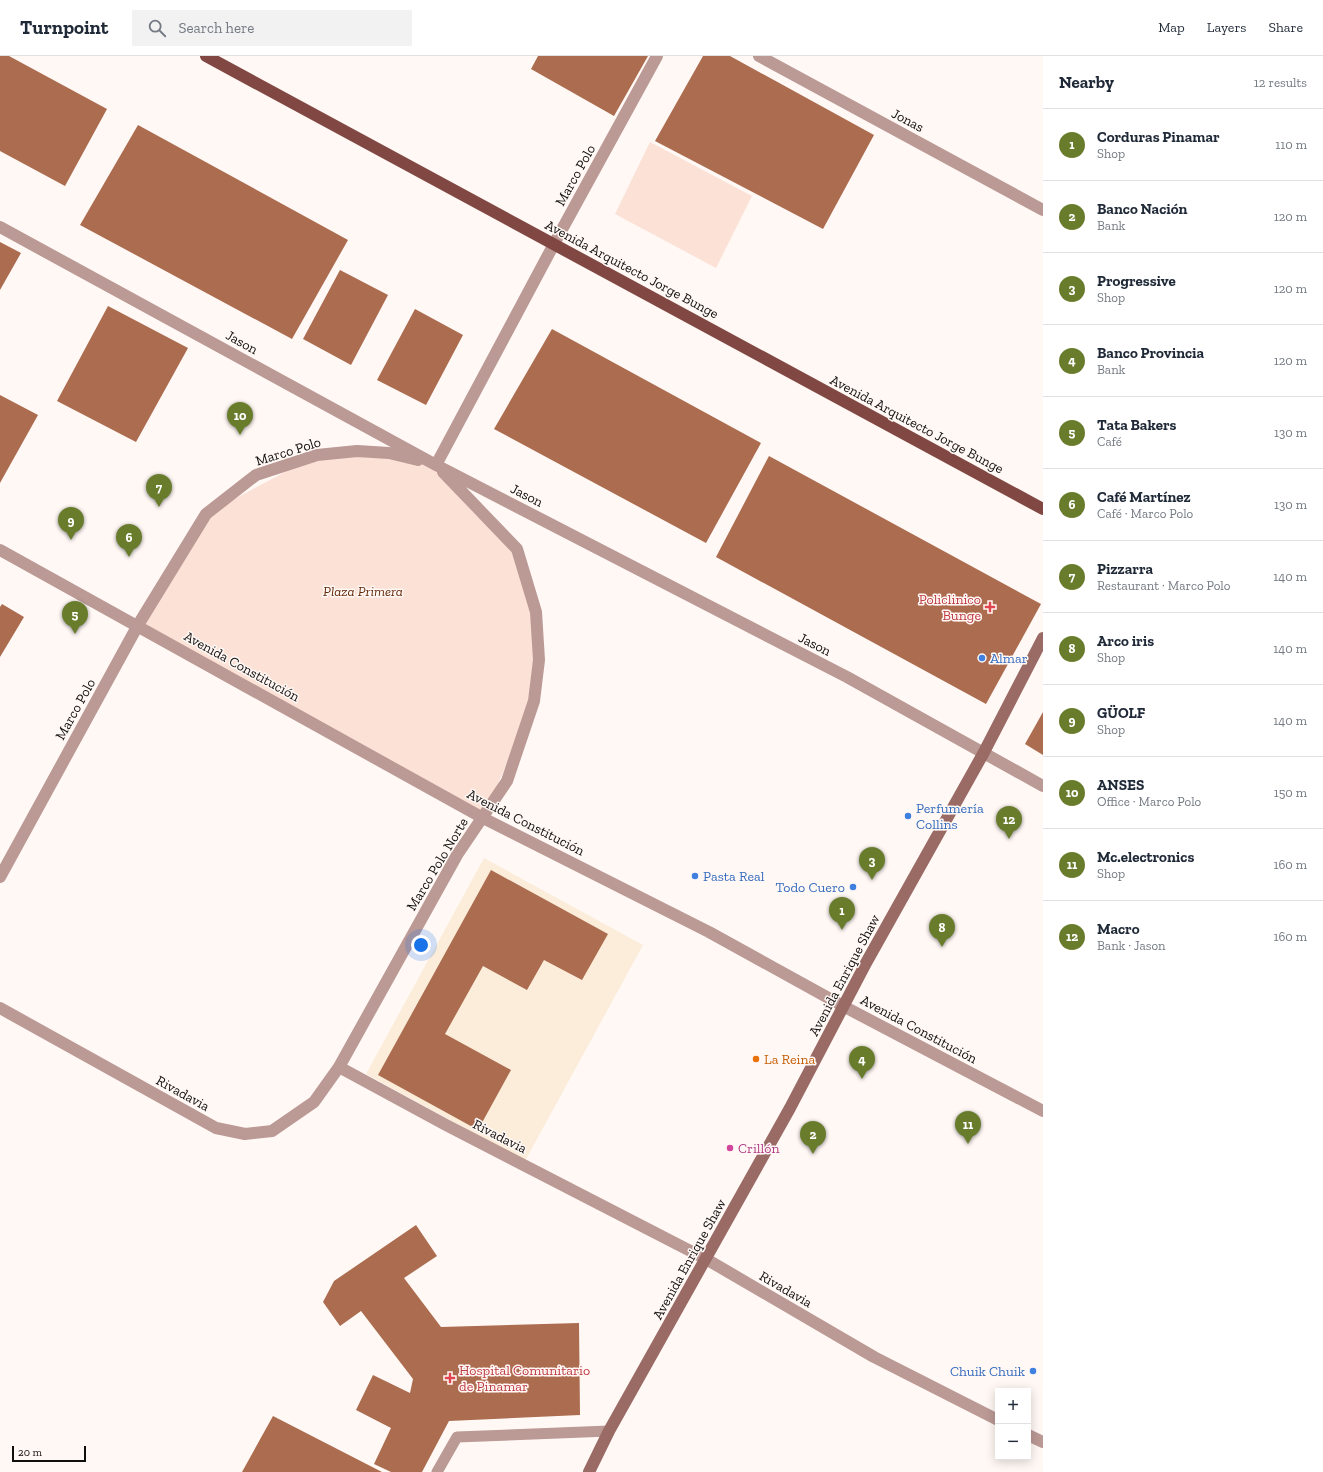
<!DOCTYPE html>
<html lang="en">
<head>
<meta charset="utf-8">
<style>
  body { margin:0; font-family:"Zilla Slab",serif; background:#f2f2f3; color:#1f2937 }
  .controls { position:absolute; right:12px; bottom:12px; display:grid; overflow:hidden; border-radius:0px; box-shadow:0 2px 10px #0003 }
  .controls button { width:36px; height:36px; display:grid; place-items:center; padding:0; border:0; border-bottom:1px solid #e0e1e3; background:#fff; color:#1f2937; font:20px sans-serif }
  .scale { position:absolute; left:12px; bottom:10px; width:74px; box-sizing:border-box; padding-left:4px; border:2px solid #110f0e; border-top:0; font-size:11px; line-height:14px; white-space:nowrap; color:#110f0e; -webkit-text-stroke:3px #fff8f5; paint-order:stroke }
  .you { position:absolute; left:421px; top:889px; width:14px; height:14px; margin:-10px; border:3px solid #fff; border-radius:50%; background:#1a73e8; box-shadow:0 0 0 6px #1a73e833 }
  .badge { display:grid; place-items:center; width:26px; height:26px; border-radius:50%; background:#687c2c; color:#fff; font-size:13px; font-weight:700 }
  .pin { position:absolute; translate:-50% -33px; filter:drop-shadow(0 1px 2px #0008) }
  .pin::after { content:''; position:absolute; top:21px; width:14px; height:12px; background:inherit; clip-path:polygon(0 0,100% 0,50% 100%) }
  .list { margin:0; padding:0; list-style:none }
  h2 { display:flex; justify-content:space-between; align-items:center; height:52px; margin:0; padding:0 16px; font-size:17px }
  h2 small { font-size:13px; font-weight:400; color:#747a83 }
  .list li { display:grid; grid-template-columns:26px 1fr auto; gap:12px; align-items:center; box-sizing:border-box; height:72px; padding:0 16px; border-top:1px solid #e0e1e3 }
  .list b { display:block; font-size:15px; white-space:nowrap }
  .list p { margin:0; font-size:13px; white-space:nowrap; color:#747a83 }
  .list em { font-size:13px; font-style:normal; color:#747a83 }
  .icon { flex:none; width:22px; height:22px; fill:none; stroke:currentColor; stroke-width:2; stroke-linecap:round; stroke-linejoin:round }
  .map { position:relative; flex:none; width:1043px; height:1416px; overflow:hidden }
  header { display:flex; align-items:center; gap:24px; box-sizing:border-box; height:56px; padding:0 20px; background:#fff; border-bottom:1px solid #e0e1e3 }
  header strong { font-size:19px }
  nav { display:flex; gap:22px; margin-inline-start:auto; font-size:14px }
  .search { width:280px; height:36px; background:#f2f2f3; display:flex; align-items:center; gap:10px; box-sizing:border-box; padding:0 14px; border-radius:0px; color:#747a83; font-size:15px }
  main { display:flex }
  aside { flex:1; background:#fff }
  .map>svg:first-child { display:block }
  .education { fill:#fbedda }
  .green { fill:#fce1d6 }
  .building { fill:#ac6c4f }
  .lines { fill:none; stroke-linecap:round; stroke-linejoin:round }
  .lane { stroke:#bb9995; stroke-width:11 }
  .street { stroke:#bb9995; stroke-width:12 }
  .secondary { stroke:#9a6a65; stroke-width:12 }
  .primary { stroke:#814843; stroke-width:12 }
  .health-dot { fill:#e0444e; stroke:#fff8f5; stroke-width:1.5 }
  .shop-dot { fill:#3f7fe0; stroke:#fff8f5; stroke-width:1.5 }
  .food-dot { fill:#e8710a; stroke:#fff8f5; stroke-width:1.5 }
  .hotel-dot { fill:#d1479c; stroke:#fff8f5; stroke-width:1.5 }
  .labels { text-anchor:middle; stroke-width:3; stroke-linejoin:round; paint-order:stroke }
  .street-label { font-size:14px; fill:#110f0e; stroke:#fff8f5 }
  .park-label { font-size:14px; font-style:italic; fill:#662908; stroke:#fff8f5 }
  .health-label { font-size:14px; fill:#be3a42; stroke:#fff8f5; text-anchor:end }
  .shop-label { font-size:14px; fill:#366cbe; stroke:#fff8f5; text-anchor:start }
  .food-label { font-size:14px; fill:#c56008; stroke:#fff8f5; text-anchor:start }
  .hotel-label { font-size:14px; fill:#b23c85; stroke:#fff8f5; text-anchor:start }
</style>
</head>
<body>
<header>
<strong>Turnpoint</strong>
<div class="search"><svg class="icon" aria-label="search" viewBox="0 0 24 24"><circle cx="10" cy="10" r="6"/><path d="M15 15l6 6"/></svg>Search here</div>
<nav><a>Map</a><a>Layers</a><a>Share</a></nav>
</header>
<main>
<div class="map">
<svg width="1043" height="1416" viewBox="0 0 1043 1416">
  <rect width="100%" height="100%" fill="#fff8f5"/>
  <path class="education" d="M484 802 643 889 525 1105 366 1018Z"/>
  <path class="green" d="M650 86 752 140 716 212 615 158Z
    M357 395 436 409 517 493 536 556 534 645 483 762 138 569 206 458 317 399Z"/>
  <path class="building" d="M0 0H9L107 53 65 130 0 95Z
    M538 0H648L614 60 531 13Z
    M703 0H730L874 79 823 173 655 85Z
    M138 69 348 184 292 283 80 169Z
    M0 186 21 197 0 234Z
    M340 214 388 239 351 309 303 283Z
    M108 250 188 292 136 386 57 345Z
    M415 253 463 279 426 349 377 324Z
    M552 273 761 387 706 487 494 373Z
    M0 339 38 359 0 427Z
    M769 400 1041 548 986 648 716 501Z
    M2 548 24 561 0 601V551Z
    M1043 656V699L1025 688Z
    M491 814 608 878 582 924 544 904 527 934 483 910 445 978 511 1014 478 1074 378 1019Z
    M416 1169 437 1200 404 1222 441 1271 579 1267 580 1359 449 1365 422 1416H391L374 1408 391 1372 356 1354 373 1319 410 1337 413 1323 361 1255 340 1270 323 1246 334 1225Z
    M273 1360 382 1416H242Z"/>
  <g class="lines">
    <path class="lane" d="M437 1416 457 1381 609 1375"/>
    <path class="street" d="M759 0 1043 154
      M0 171 436 409 847 621 1043 730
      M436 409 554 188 657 0
      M0 494 483 762 709 876 843 950 1043 1055
      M0 821 138 569 206 458 256 419 317 399 357 395 389 397 418 404
      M0 952 216 1072 245 1078 272 1075 314 1046 339 1011 446 1069 706 1203 874 1301 998 1364
      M339 1011 457 799 507 725 534 645 539 604 536 556 517 493 443 416
      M1028 1379 1043 1386"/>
    <path class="secondary" d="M589 1416 609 1375 790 1052 866 907 983 698 1043 582"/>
    <path class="primary" d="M206 0 1043 453"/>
  </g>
  <g class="health-dot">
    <path d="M988 545h4v4h4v4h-4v4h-4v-4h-4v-4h4z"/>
    <path d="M448 1316h4v4h4v4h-4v4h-4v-4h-4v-4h4z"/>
  </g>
  <g class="shop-dot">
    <circle cx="982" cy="602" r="4"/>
    <circle cx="908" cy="760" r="4"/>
    <circle cx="695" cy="820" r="4"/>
    <circle cx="853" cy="831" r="4"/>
    <circle cx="1033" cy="1315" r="4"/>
  </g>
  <circle class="food-dot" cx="756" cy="1003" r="4"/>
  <circle class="hotel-dot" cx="730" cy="1092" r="4"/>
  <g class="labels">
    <g class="street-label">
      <text transform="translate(908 64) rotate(28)" y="5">Jonas</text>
      <text transform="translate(575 119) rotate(-61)" y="5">Marco Polo</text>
      <text transform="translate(632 213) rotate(28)" y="5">Avenida Arquitecto Jorge Bunge</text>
      <text transform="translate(242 286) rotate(29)" y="5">Jason</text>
      <text transform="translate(917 368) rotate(28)" y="5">Avenida Arquitecto Jorge Bunge</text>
      <text transform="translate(288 395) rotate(-17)" y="5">Marco Polo</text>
      <text transform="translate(527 439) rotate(27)" y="5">Jason</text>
      <text transform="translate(815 588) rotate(27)" y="5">Jason</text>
      <text transform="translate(242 610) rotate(29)" y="5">Avenida Constitución</text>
      <text transform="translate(75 653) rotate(-61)" y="5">Marco Polo</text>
      <text transform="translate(526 766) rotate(27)" y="5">Avenida Constitución</text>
      <text transform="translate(437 808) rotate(-59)" y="5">Marco Polo Norte</text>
      <text transform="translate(844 919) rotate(-62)" y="5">Avenida Enrique Shaw</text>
      <text transform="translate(919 973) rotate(28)" y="5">Avenida Constitución</text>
      <text transform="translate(183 1037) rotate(29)" y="5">Rivadavia</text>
      <text transform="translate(500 1080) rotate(27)" y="5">Rivadavia</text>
      <text transform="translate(689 1203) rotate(-61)" y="5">Avenida Enrique Shaw</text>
      <text transform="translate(786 1233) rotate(30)" y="5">Rivadavia</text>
    </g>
    <g class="park-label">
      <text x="363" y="540">Plaza Primera</text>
    </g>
    <g class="health-label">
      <text x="981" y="548">Policlinico<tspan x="981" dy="16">Bunge</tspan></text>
      <text x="459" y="1319" text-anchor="start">Hospital Comunitario<tspan x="459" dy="16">de Pinamar</tspan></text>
    </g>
    <g class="shop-label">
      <text x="990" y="607">Almar</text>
      <text x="916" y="757">Perfumería<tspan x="916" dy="16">Collins</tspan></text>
      <text x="703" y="825">Pasta Real</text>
      <text x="845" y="836" text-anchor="end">Todo Cuero</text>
      <text x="1025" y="1320" text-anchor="end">Chuik Chuik</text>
    </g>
    <g class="food-label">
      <text x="764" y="1008">La Reina</text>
    </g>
    <g class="hotel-label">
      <text x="738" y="1097">Crillón</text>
    </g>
  </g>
</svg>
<div class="controls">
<button>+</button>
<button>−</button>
</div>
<div class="scale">20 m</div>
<div class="you"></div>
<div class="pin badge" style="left:842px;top:874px">1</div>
<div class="pin badge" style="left:813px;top:1098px">2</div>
<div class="pin badge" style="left:872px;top:824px">3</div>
<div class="pin badge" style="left:862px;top:1023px">4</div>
<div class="pin badge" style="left:75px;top:578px">5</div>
<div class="pin badge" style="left:129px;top:501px">6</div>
<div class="pin badge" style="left:159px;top:451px">7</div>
<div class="pin badge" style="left:942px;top:891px">8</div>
<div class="pin badge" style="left:71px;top:484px">9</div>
<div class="pin badge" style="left:240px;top:379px">10</div>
<div class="pin badge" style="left:968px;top:1088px">11</div>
<div class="pin badge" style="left:1009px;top:783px">12</div>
</div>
<aside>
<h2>Nearby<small>12 results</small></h2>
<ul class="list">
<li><span class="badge">1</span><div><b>Corduras Pinamar</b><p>Shop</p></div><em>110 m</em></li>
<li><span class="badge">2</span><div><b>Banco Nación</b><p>Bank</p></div><em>120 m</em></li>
<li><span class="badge">3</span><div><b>Progressive</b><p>Shop</p></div><em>120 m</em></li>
<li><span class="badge">4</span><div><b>Banco Provincia</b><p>Bank</p></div><em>120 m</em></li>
<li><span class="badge">5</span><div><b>Tata Bakers</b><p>Café</p></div><em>130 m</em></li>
<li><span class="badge">6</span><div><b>Café Martínez</b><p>Café · Marco Polo</p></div><em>130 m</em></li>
<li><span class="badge">7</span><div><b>Pizzarra</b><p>Restaurant · Marco Polo</p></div><em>140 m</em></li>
<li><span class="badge">8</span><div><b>Arco iris</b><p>Shop</p></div><em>140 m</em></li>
<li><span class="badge">9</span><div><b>GÜOLF</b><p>Shop</p></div><em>140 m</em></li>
<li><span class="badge">10</span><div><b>ANSES</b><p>Office · Marco Polo</p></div><em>150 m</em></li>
<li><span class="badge">11</span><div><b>Mc.electronics</b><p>Shop</p></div><em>160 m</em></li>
<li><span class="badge">12</span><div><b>Macro</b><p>Bank · Jason</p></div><em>160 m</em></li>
</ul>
</aside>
</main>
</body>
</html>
